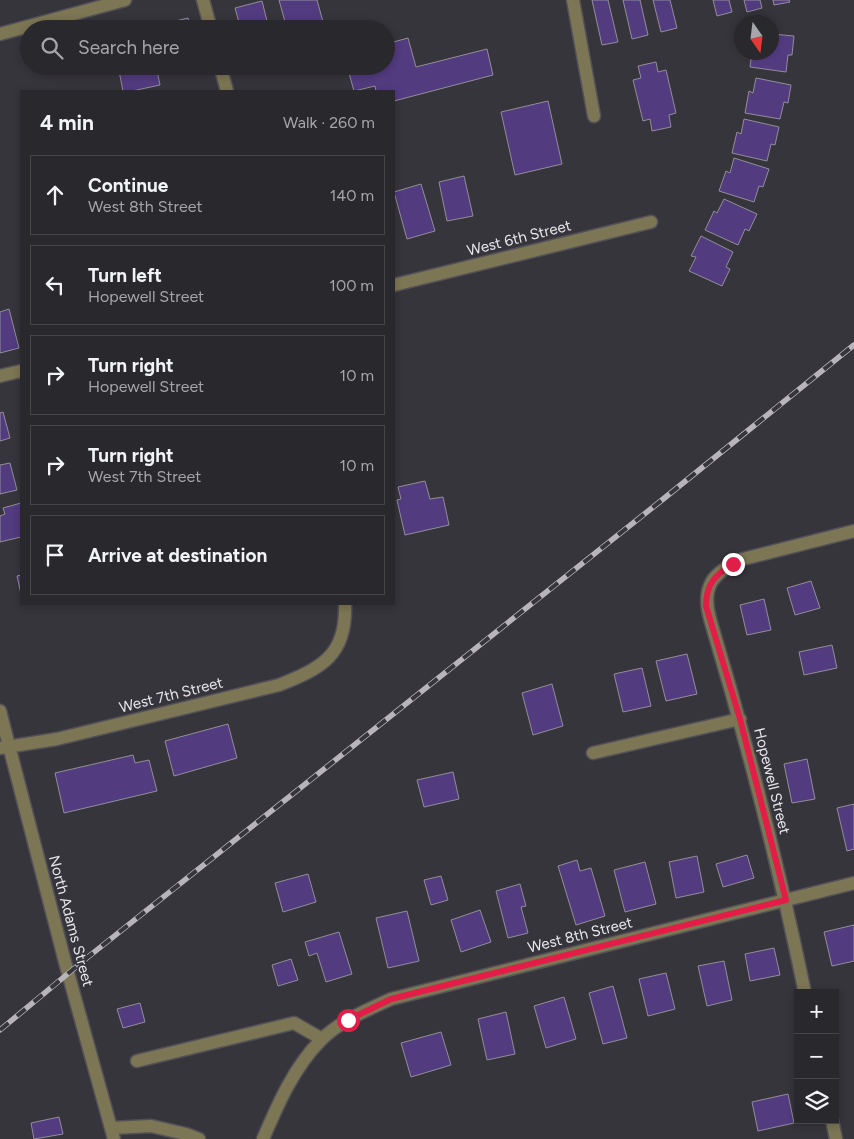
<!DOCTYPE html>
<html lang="en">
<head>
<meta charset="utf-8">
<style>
  body { margin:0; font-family:Figtree,sans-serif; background:#353439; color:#f1f3f6 }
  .controls { position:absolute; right:15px; bottom:15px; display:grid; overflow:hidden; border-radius:0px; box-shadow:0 2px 8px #0003 }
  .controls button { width:45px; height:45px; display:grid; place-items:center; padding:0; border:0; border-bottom:1px solid #454449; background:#29282d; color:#f1f3f6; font:25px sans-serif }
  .compass { position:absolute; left:734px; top:15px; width:45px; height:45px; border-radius:50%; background:#29282d; box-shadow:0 2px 8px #0003; rotate:166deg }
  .stop { position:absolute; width:15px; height:15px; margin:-11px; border:4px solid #e11d48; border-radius:50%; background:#fff }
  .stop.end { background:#e11d48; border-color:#fff; box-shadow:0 1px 5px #0008 }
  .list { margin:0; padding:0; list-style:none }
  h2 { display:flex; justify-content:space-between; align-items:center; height:65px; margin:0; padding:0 20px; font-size:21px }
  h2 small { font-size:16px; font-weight:400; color:#a5a6aa }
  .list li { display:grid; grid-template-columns:32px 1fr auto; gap:15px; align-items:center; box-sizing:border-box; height:80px; margin:0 10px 10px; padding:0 10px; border:1px solid #454449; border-radius:0px }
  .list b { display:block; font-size:19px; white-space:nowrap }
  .list p { margin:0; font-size:16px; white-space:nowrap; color:#a5a6aa }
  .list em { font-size:16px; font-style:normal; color:#a5a6aa }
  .icon { flex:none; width:28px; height:28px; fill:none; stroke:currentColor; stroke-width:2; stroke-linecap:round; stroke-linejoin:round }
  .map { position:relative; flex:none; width:854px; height:1139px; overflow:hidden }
  .search { position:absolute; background:#29282d; box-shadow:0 2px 8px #0003; left:20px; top:20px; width:375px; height:55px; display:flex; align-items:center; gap:12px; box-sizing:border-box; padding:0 18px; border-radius:28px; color:#a5a6aa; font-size:19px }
  .panel { position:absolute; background:#29282d; box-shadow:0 2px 8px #0003; left:20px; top:90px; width:375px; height:515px; border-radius:0px }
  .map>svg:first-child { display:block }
  .building { fill:#523b7f; stroke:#918f97 }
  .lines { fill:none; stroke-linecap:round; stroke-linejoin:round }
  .minor-casing { stroke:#535158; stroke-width:15 }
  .minor { stroke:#7d7654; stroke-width:12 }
  .rail-casing { stroke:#b7b5ba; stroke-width:5.5 }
  .rail { stroke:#37353c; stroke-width:4; stroke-dasharray:11; stroke-linecap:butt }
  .route { stroke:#e11d48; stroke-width:6 }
  .labels { text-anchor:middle; stroke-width:4; stroke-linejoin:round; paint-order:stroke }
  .street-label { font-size:15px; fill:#e7e6ea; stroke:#37353c }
</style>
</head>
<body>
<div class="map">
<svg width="854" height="1139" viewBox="0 0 854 1139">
  <rect width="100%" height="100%" fill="#37353c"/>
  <path class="building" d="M279 0H317L325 29H287Z
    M592 0H608L618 42 602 45Z
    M623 0H640L648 35 632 39Z
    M653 0H670L677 28 661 32Z
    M713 0H729L732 12 717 16Z
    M744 0H760L762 8 747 12Z
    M773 0H789L790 2 774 5Z
    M262 1 269 29H241L235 8Z
    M188 18 191 29H160L159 25Z
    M772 34 794 36 792 55H788L786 72 750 67 752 52H772Z
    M408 38 416 67 487 49 493 75 394 101V91H376L375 86 354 91 347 66H386V44Z
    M656 62 658 72 666 70 676 113 669 115 671 127 652 131 650 119 643 121 633 80 641 78 638 66Z
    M118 66H156L160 85 132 91H123Z
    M756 78 791 85 788 103 784 102 780 119 745 113 749 91 753 93Z
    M548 101 562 164 515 175 501 112Z
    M744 119 779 127 775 145 771 144 767 161 732 153 737 132 741 134Z
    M734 158 769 169 763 187 759 186 754 202 719 191 726 171 730 173Z
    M464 176 473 216 447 221 439 182Z
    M421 184 435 231 407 239 394 192Z
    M724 199 757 214 749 231 745 229 738 245 705 230 714 211 717 213Z
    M701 236 733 252 726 267 730 269 722 286 689 271 696 257 691 256Z
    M9 309 19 348 0 353V312Z
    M3 412 10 438 0 441V413Z
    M10 463 17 490 0 494V465Z
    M425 481 430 499 443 497 449 525 405 535 397 500 401 499 398 487Z
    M21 503V537L0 542V516L5 514 3 508Z
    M21 575V594L17 576Z
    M811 581 820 608 795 615 787 588Z
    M764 599 771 630 747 635 740 605Z
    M832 645 837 668 804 675 799 652Z
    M687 654 697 694 666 701 656 661Z
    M642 668 651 706 623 712 614 674Z
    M552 684 563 726 533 735 522 693Z
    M228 724 237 758 174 776 165 741Z
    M133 755 135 763 149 760 157 791 64 813 55 773Z
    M807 759 815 799 792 803 784 764Z
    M453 772 459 799 424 807 417 780Z
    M854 804V849L847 851 837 808Z
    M747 855 754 878 723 887 716 864Z
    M697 856 704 892 676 898 669 862Z
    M577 860 580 871 591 868 605 916 576 925 558 866Z
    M645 862 656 904 625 912 614 870Z
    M308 874 316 902 283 912 275 883Z
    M441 876 448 900 431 905 424 880Z
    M520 884 526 906 521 907 528 933 508 938 496 891Z
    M480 910 491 942 461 952 451 920Z
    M407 911 419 961 388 968 376 918Z
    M854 925V961L832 966 824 932Z
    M339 932 352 974 326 982 317 953 309 956 305 942Z
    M774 948 780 975 750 981 745 954Z
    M291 959 298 980 278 986 272 965Z
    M724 961 732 1000 707 1006 698 966Z
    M666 973 675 1009 648 1016 639 979Z
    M613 986 627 1038 603 1044 589 993Z
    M564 997 576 1039 546 1048 534 1006Z
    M140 1003 145 1022 123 1028 117 1009Z
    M506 1012 515 1054 487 1060 478 1019Z
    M441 1032 451 1065 411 1077 401 1043Z
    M788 1094 794 1123 758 1131 752 1102Z
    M59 1117 63 1134 34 1139 31 1123Z"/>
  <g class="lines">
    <defs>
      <path id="minor" d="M203 0 211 29
        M573 0 594 116
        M0 34 125 0
        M220 66 227 91
        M394 285 651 222
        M0 376 21 371
        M0 711 65 962 114 1139
        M0 748 57 739 279 685C322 668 347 655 345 604
        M593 753 740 719
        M805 993C779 867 747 742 710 619 701 586 713 572 743 559L854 531
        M137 1061 294 1023 322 1039
        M832 1120 836 1139
        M112 1128 151 1126 186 1134 199 1139
        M263 1139C278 1104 294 1067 321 1040 340 1021 367 1010 391 999L854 883"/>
    </defs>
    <use href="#minor" class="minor-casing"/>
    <use href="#minor" class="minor"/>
    <defs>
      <path id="rail" d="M0 1030 88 957 662 500 854 345"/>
    </defs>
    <use href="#rail" class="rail-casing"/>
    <use href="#rail" class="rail"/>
  </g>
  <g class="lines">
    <path class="route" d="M348 1020 391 999 786 900 740 719 706 606C706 584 715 575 733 564"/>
  </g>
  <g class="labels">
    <g class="street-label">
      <text transform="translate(519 238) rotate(-14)" y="5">West 6th Street</text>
      <text transform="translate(171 695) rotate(-14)" y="5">West 7th Street</text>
      <text transform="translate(772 781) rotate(76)" y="5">Hopewell Street</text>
      <text transform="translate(71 921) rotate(75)" y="5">North Adams Street</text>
      <text transform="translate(580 935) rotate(-14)" y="5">West 8th Street</text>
    </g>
  </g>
</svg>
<div class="controls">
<button>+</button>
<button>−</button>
<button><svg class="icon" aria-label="layers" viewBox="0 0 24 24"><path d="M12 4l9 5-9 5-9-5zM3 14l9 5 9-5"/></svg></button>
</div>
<svg class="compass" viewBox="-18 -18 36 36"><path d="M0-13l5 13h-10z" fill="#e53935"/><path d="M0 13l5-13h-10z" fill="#a5a6aa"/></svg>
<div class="stop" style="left:348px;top:1020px"></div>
<div class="stop end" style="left:733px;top:564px"></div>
<div class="search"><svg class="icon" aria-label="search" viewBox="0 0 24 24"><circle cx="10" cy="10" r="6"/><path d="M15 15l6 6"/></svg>Search here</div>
<section class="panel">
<h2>4 min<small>Walk · 260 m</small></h2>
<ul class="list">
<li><svg class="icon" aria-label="ahead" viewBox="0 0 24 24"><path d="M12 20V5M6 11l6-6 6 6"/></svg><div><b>Continue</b><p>West 8th Street</p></div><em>140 m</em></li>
<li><svg class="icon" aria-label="left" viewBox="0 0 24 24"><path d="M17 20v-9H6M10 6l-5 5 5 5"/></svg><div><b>Turn left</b><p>Hopewell Street</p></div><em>100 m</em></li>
<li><svg class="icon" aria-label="right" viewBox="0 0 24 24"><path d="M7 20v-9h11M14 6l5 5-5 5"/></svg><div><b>Turn right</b><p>Hopewell Street</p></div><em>10 m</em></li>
<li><svg class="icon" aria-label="right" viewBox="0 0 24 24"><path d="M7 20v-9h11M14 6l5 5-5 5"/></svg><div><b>Turn right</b><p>West 7th Street</p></div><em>10 m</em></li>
<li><svg class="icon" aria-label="arrive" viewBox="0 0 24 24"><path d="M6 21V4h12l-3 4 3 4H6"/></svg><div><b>Arrive at destination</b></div></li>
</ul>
</section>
</div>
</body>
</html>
